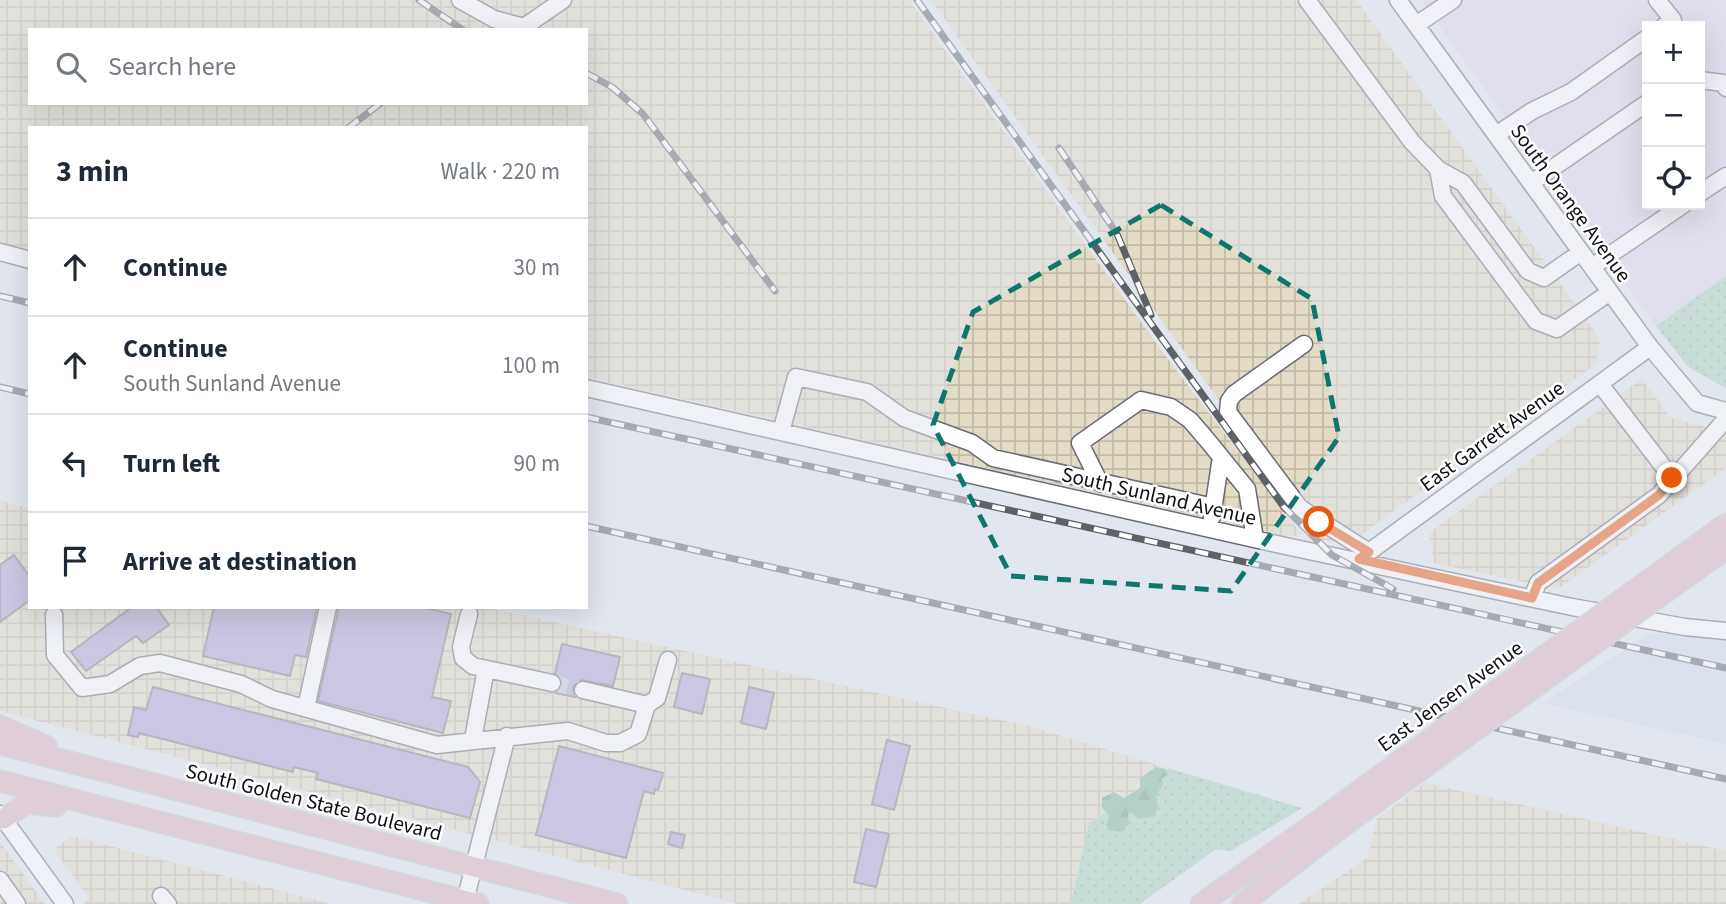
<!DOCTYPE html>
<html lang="en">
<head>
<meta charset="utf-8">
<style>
  body { margin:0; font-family:"Source Sans 3",sans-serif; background:#f2f2f3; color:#1f2937 }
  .controls { position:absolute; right:21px; top:21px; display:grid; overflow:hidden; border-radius:0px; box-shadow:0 7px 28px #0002 }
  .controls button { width:63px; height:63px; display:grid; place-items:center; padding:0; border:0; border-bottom:2px solid #e0e1e3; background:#fff; color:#1f2937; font:35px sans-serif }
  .stop { position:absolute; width:21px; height:21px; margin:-16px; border:5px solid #ea580c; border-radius:50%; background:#fff }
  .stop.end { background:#ea580c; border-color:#fff; box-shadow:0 2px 7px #0008 }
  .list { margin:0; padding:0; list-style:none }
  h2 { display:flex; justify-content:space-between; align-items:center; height:91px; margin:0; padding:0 28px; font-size:30px }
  h2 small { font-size:23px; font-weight:400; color:#747a83 }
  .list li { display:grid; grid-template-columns:46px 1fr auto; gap:21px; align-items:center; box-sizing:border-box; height:98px; padding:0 28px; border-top:2px solid #e0e1e3 }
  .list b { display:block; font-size:26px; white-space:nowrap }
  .list p { margin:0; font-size:23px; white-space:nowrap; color:#747a83 }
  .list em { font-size:23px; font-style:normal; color:#747a83 }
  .icon { flex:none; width:38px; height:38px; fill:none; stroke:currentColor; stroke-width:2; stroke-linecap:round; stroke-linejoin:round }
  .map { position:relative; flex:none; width:1726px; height:904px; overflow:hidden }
  .search { position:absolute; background:#fff; box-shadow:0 7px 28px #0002; left:28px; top:28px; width:560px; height:77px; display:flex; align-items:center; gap:18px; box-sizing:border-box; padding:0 24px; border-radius:0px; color:#747a83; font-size:26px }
  .panel { position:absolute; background:#fff; box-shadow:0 7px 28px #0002; left:28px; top:126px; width:560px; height:483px; border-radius:0px }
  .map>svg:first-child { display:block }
  .commercial { fill:#e1d7eb; fill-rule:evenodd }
  .industrial { fill:url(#industrial-grid); fill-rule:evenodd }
  .built { fill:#d3dbeb }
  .grass { fill:url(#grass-dots) }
  .forest { fill:url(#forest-firs) }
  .building { fill:#b0a3d4; stroke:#7e7c84; stroke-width:2 }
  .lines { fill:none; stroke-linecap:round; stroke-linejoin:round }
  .minor-tunnel { stroke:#c1c6ce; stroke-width:16; stroke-dasharray:16 8; stroke-linecap:butt }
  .minor-casing { stroke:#686c74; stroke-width:19 }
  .major-casing { stroke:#c5c5c6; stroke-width:23 }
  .minor { stroke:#fff; stroke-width:16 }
  .major { stroke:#ddb2be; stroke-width:19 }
  .rail-casing { stroke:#5e6267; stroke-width:7 }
  .rail { stroke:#fff; stroke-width:4.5; stroke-dasharray:13; stroke-linecap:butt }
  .major-bridge-casing { stroke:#c5c5c6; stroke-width:23; stroke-linecap:butt }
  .major-bridge { stroke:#ddb2be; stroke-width:19 }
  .route { stroke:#ea580c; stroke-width:9 }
  .marked { fill:none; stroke:#0f766e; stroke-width:5; stroke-dasharray:14 9; stroke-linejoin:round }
  .labels { text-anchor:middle; stroke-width:5; stroke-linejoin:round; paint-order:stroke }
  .street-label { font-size:21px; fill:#0d0f12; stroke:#fff }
</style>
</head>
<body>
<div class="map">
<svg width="1726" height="904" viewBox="0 0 1726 904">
  <defs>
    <pattern id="industrial-grid" width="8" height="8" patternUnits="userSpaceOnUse" patternTransform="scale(1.75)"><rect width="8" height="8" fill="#e4dbc6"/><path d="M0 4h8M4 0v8" fill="none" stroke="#c2bba9"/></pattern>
    <pattern id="grass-dots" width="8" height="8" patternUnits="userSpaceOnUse" patternTransform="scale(1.75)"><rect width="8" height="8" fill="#a8d2bc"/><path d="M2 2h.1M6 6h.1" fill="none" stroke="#8fb3a1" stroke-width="1.8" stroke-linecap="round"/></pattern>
    <pattern id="forest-firs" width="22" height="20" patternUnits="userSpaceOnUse" patternTransform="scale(1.75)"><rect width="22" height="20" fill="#7db599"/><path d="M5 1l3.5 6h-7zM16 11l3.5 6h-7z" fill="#6b9a83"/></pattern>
  </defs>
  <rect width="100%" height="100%" fill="#e1e6ef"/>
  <path class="commercial" d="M1426 0H1726V276L1656 326 1422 2ZM1647 26H1700V205H1647Z"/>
  <path class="industrial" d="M0 0H909L1164 354 1302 535 1287 536 586 377V128H30V257L0 249ZM30 30H586V103H30Z
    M931 0H1356L1600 339 1596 364 1347 545 1319 539Z
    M1642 379 1671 418 1726 432V468L1558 589 1434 563 1429 533Z
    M0 501 30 508V607H485L1028 726 1171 769 1089 823 1071 904H739L0 711Z
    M1425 783 1726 851V904H1299L1367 858 1377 819Z
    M72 836 331 904H84L89 898 54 850Z
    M0 842 45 904H0Z"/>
  <path class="built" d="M1650 633 1726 640V744L1543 703Z"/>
  <path class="grass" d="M1726 276V388L1688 367 1656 326Z
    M1171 769 1302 808 1231 851 1216 849 1140 904H1071L1089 823Z"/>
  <path class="forest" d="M1156 767 1166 769 1169 774 1161 779 1163 784 1156 796 1158 805 1155 816 1138 819 1131 812 1128 814 1129 824 1121 832 1110 830 1106 825 1110 816 1102 808V798L1114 792 1124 798 1140 788V778Z"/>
  <path class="building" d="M14 555 30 577V600L0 622V565Z
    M132 607H156L169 625 143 643 136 636 86 671 71 652Z
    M214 607H317L306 657 295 655 290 676 203 656Z
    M339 607H421L451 614 432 697 451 701 443 733 318 701Z
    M562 644 620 657 613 686 581 680 573 687 575 697 556 693 562 685 555 673Z
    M682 673 710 679 702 714 674 707Z
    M153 687 468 767 480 782 470 818 316 779 318 773 294 767 293 772 139 733 138 737 128 735 134 707 146 710Z
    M749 687 774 693 766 729 741 723Z
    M887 740 910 746 894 810 872 804Z
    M559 746 663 773 658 790 655 789 654 794 644 791 626 858 536 835Z
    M866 829 889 834 876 887 854 882Z
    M671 832 685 835 682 848 668 844Z"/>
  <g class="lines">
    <path class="minor-tunnel" d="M552 683 583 690"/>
    <defs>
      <path id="minor" d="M460 0 494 19 524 27 563 0
        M1307 0 1412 142 1438 169 1463 183 1528 271 1544 278 1581 252
        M1398 0 1650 347 1697 403 1726 411
        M1657 0 1673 20 1664 26
        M1416 25 1453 0
        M1700 80 1723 83 1726 88
        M1496 135 1532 111 1571 92 1647 38
        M1438 169 1443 196 1536 321 1557 329 1610 292
        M1531 183 1647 103
        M1700 193 1726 176
        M0 252 30 260
        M1592 267 1683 205
        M1304 344 1234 394 1229 401 1228 412 1300 508 1369 552
        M1600 384 1672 478
        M586 388 1281 545 1572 607 1685 627 1726 631
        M781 432 796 377 867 392 904 418 972 443 993 458 1214 507
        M1100 483 1080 443 1141 400 1171 407 1190 420 1208 441 1247 489 1255 539
        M1212 517 1221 457
        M1358 560 1650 347
        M1532 598 1538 583 1659 495 1726 419
        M469 614 461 647 463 658 473 666 552 683
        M54 615 55 655 82 688 110 684 140 666 160 663 241 684 272 699 437 745 568 731 606 743H620L638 734 647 705
        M583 690 647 705 657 698 668 660
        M306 708 328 607
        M473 739 486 669
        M0 814 65 904
        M0 880 17 904
        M161 896 168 904
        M465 901 507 736"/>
      <path id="major" d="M1642 585 1726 524
        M1667 591 1726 549
        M0 726 46 746
        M0 744 617 904
        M0 781 478 904
        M3 819 27 803 56 806
        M1201 904 1322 818
        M1242 904 1346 824"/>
    </defs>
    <use href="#minor" class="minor-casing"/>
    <use href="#major" class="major-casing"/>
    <use href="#minor" class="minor"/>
    <use href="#major" class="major"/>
    <defs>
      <path id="rail" d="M419 0 463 30
        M917 0 1283 506 1332 555 1393 589
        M586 73 612 87 643 114 775 291
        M348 128 381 103
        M1059 148 1117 234 1151 315
        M0 296 30 303
        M0 387 30 394
        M586 417 1726 668
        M586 526 1726 779"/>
    </defs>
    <use href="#rail" class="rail-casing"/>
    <use href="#rail" class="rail"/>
    <defs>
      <path id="major-bridge" d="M1322 818 1642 585
        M1346 824 1667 591"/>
    </defs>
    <use href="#major-bridge" class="major-bridge-casing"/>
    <use href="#major-bridge" class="major-bridge"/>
  </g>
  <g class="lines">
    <path class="route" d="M1319 522 1369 552 1359 559 1532 598 1538 583 1659 495 1672 478"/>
  </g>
  <path d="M0 0H1726V904H0ZM1161 205 1312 299 1339 437 1231 591 1011 576 933 425 973 312Z" fill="#e1e6ef" fill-opacity=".55" fill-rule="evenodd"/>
  <path class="marked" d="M1161 205 1312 299 1339 437 1231 591 1011 576 933 425 973 312Z"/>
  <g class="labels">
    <g class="street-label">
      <text transform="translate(1571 203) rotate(54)" y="7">South Orange Avenue</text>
      <text transform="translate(1492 436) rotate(-36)" y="7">East Garrett Avenue</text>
      <text transform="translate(1159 496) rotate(13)" y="7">South Sunland Avenue</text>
      <text transform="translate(1450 696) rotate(-36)" y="7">East Jensen Avenue</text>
      <text transform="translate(314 802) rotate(14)" y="7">South Golden State Boulevard</text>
    </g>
  </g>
</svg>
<div class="controls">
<button>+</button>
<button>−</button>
<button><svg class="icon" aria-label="locate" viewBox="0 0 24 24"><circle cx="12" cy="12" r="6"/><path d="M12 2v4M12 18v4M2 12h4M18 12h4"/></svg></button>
</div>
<div class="stop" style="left:1319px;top:522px"></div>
<div class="stop end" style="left:1672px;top:478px"></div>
<div class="search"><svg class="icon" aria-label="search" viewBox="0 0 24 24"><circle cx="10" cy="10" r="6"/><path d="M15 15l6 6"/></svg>Search here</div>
<section class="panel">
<h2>3 min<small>Walk · 220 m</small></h2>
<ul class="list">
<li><svg class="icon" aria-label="ahead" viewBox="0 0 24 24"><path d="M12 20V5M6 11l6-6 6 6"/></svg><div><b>Continue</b></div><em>30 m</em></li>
<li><svg class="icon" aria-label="ahead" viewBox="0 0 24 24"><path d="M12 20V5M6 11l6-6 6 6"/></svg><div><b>Continue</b><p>South Sunland Avenue</p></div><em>100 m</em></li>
<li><svg class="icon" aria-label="left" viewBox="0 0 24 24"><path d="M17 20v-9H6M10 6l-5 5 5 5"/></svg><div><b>Turn left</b></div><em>90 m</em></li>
<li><svg class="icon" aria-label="arrive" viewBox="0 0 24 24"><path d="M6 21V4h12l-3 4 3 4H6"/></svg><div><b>Arrive at destination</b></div></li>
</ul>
</section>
</div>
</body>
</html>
